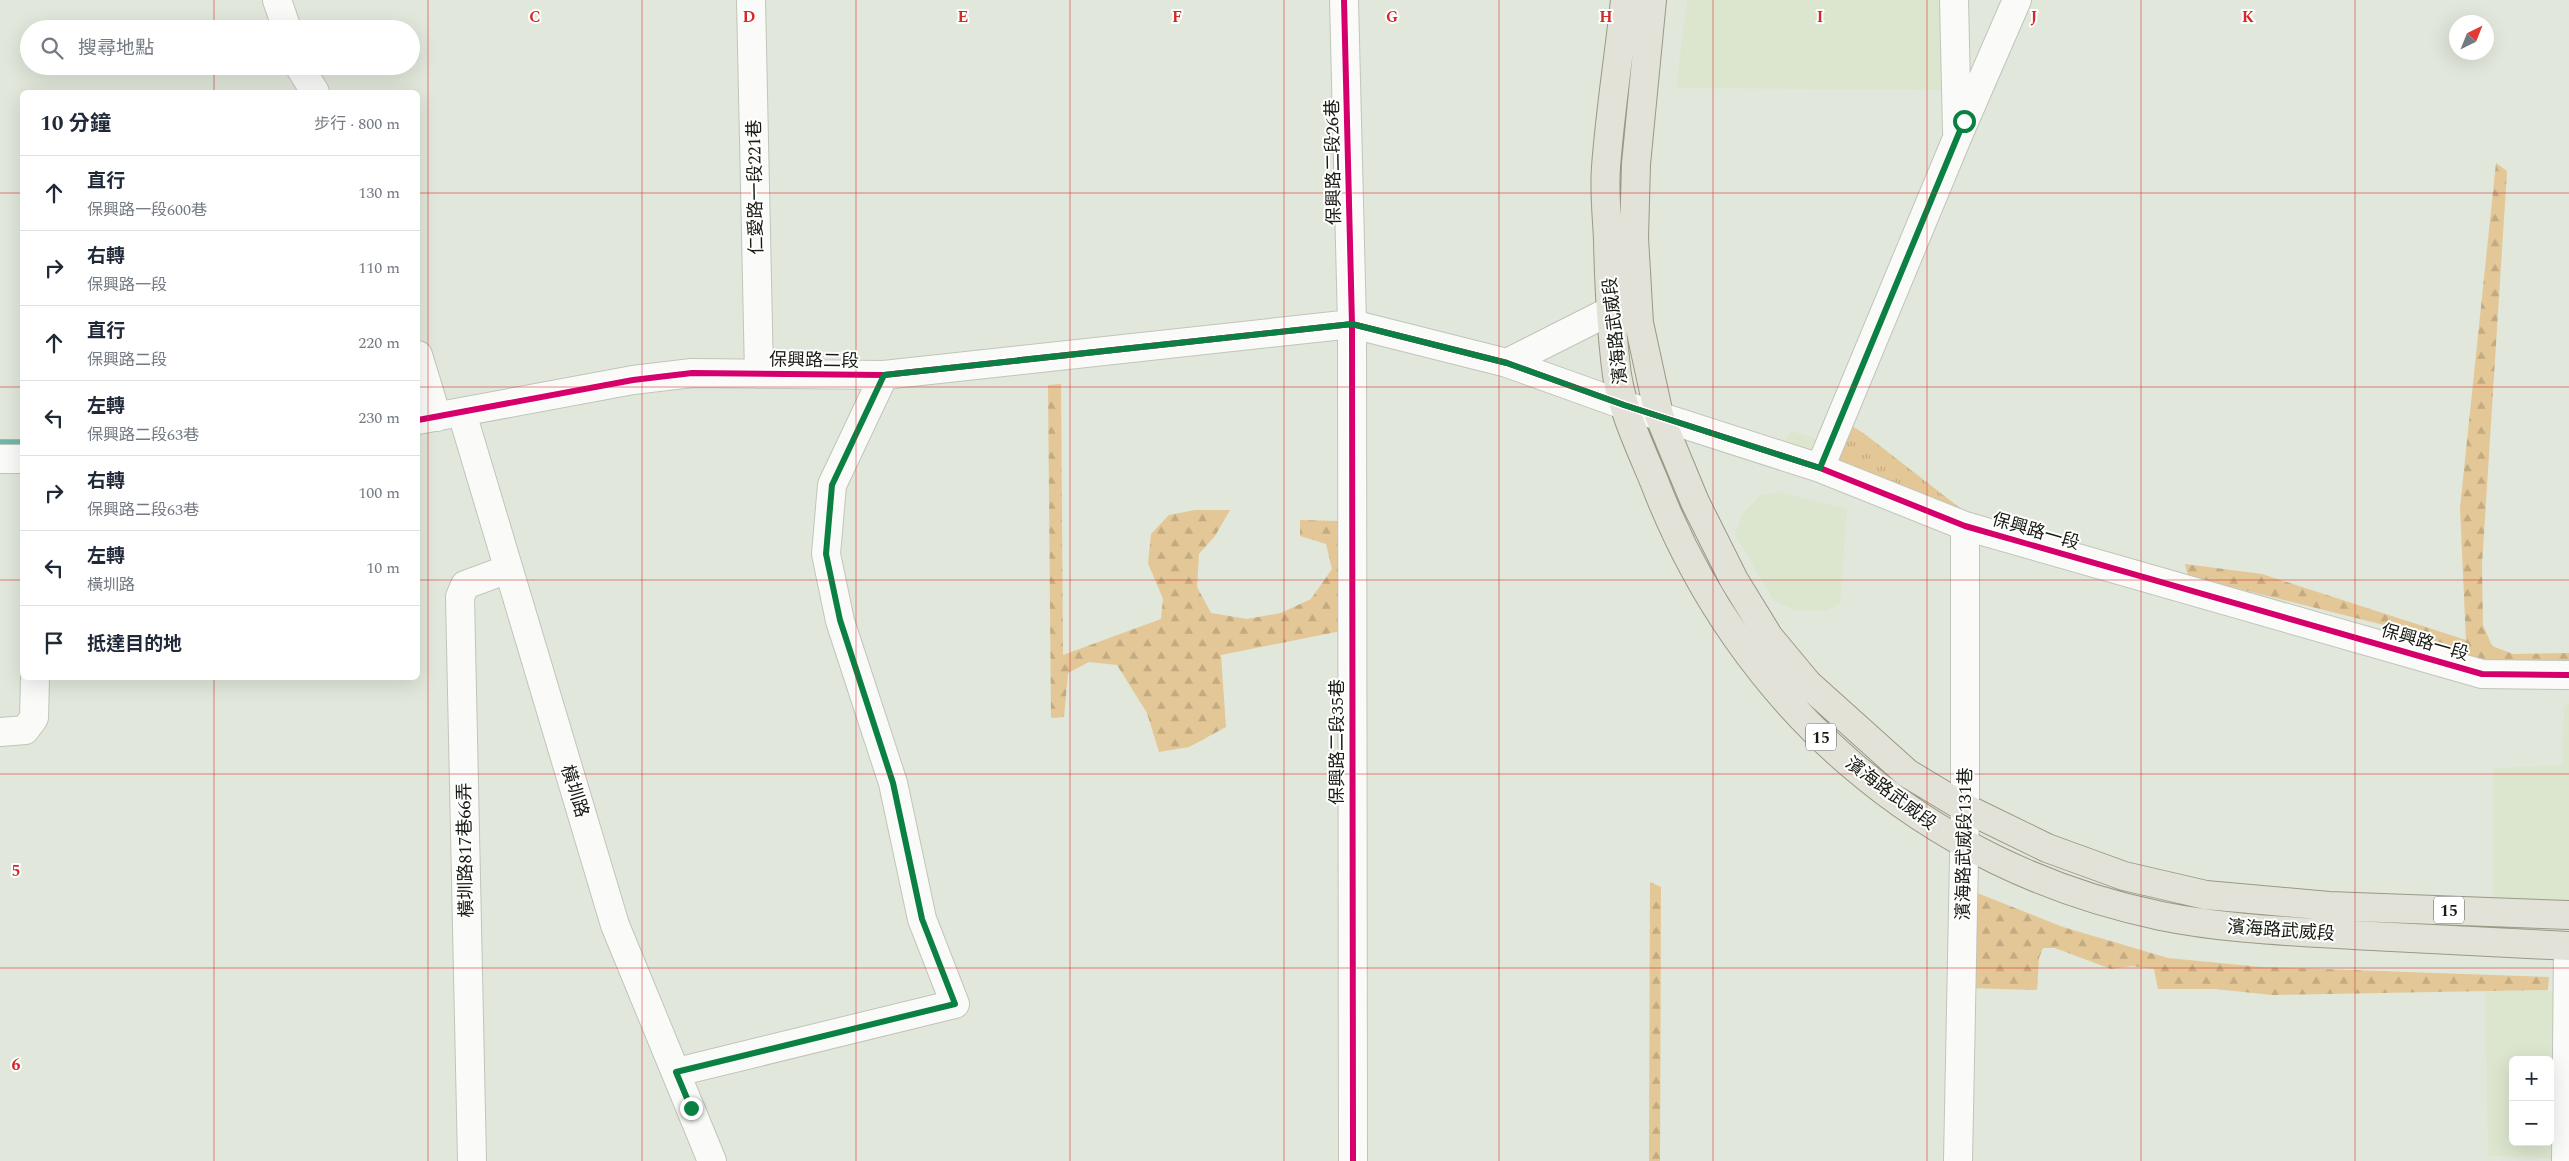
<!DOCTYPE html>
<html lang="zh-TW">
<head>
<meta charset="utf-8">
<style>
  body { margin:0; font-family:Spectral,"Noto Sans TC",serif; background:#f6f6f7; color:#1f2937 }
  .controls { position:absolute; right:15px; bottom:15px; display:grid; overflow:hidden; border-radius:8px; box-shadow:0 5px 20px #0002 }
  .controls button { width:45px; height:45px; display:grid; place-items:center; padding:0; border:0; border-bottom:1px solid #e0e1e3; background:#fff; color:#1f2937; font:25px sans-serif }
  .compass { position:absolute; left:2449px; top:15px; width:45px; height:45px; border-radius:50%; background:#fff; box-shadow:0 5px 20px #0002; rotate:43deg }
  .stop { position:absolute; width:15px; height:15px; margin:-11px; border:4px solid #0b8043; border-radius:50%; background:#fff }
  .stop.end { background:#0b8043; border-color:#fff; box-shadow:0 1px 5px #0008 }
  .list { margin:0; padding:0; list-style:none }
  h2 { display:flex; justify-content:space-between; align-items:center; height:65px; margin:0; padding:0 20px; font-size:21px }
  h2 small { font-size:16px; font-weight:400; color:#747a83 }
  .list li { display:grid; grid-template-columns:32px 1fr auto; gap:15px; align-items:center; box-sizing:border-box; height:75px; padding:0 20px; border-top:1px solid #e0e1e3 }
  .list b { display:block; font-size:19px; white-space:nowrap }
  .list p { margin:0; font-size:16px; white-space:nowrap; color:#747a83 }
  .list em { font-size:16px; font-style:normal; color:#747a83 }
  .icon { flex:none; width:28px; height:28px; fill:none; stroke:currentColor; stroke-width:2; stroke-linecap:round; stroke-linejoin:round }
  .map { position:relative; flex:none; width:2569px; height:1161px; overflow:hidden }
  .search { position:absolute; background:#fff; box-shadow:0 5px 20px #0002; left:20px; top:20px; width:400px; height:55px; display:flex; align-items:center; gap:12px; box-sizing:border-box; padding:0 18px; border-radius:28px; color:#747a83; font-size:19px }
  .panel { position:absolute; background:#fff; box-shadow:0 5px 20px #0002; left:20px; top:90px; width:400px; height:590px; border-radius:8px }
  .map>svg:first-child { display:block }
  .built { fill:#dce6ce; fill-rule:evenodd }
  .grass { fill:url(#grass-tufts) }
  .forest { fill:url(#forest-firs) }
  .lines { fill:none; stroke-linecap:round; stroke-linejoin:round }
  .stream { stroke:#6eb8a9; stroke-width:5.5 }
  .minor-casing { stroke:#c0c5ba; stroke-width:30 }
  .major-casing { stroke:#999986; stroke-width:30 }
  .minor { stroke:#fafbf9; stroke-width:28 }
  .major { stroke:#e2e2d8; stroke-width:28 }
  .cycleway-casing { stroke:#fff; stroke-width:9 }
  .cycleway { stroke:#d6006c; stroke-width:6 }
  .route { stroke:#0b8043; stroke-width:6 }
  .grid { fill:none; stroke:#d62828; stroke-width:1; stroke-opacity:0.55 }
  .labels { text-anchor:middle; stroke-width:4; stroke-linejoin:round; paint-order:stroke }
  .shield { fill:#fff; stroke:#5d5f59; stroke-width:1 }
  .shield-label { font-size:16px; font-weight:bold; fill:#171b12 }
  .street-label { font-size:18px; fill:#171b12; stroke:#fff }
  .grid-label { font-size:16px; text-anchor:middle; font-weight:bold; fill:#d62828; stroke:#fff; stroke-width:4; stroke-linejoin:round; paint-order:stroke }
</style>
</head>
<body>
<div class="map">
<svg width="2569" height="1161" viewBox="0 0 2569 1161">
  <defs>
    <pattern id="grass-tufts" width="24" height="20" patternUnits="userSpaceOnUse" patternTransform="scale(1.25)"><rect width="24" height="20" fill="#e3c797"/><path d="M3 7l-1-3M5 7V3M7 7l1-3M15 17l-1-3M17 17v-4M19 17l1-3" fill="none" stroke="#c2aa81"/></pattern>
    <pattern id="forest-firs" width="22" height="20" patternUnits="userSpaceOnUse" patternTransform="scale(1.25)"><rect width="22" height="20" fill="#e3c797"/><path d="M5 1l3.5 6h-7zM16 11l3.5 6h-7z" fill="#c2aa81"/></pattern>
  </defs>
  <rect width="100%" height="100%" fill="#e1e7da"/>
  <path class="built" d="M1687 0H1943L1944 90 1676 88Z
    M1791 431 1823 441 1818 467 1776 457Z
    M1779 492 1847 509 1840 603 1826 611H1797L1774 601 1735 535 1744 511 1759 496Z
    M2569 703V901L2493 899 2494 768 2562 765 2564 707Z
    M2548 990 2558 994 2557 1149 2551 1158 2488 1156 2485 991ZM2513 1060H2550V1142H2513Z"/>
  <path class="grass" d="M1849 424 1866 435 1969 515 1836 464Z"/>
  <path class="forest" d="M2496 163 2507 171 2482 565 2483 625 2492 646 2513 654 2569 653V664H2534L2476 658 2384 625 2188 576 2185 564 2262 574 2466 640 2460 508Z
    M1061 384 1063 655 1161 619 1163 599 1148 563 1151 534 1169 515 1195 510H1230L1215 536 1199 554 1197 587 1211 613 1247 619 1281 613 1311 599 1332 569 1326 544 1300 536V520L1337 521 1348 515 1341 631 1221 655 1226 727 1189 747 1159 752 1147 713 1117 665 1089 662 1068 673 1064 717 1051 718 1048 385Z
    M1650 882 1661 887 1660 1161H1649Z
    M1967 889 2063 927 2168 958 2261 967 2549 977 2548 990 2272 995 2215 989H2158L2154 969 2132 966 2111 969 2055 948H2043L2039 958 2037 990 1967 988Z"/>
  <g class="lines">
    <path class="stream" d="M0 442H22"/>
    <defs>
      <path id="minor" d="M277 0 287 29
        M751 0 759 374
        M1344 0 1352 324 1353 1161
        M1954 0 1957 131
        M299 66 315 92
        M418 355 437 417
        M1507 363 1610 311
        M462 413 615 925 712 1161
        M418 420 633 380 692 373 884 375 1352 324 1507 363 1624 405 1820 468 1965 526 2482 674 2569 675
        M0 459H22
        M1820 468 1957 138 2017 0
        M0 732 25 730 34 718 35 678
        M677 1072 955 1004 922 919 893 783 840 621 826 554 832 485 884 375
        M472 1161 460 597 465 585 508 569
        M1958 1161 1965 808V526
        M2566 1161 2568 946"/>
      <path id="major" d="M1625 0C1619 56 1610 112 1606 167 1604 191 1607 216 1608 240 1609 285 1611 330 1617 375 1623 412 1640 447 1654 481 1740 706 1925 867 2161 916 2225 929 2288 931 2353 935 2425 938 2497 942 2569 946
        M1652 0 1636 164 1634 238 1639 323 1659 415 1695 502 1734 580 1769 637 1808 684 1907 773 1965 808 2047 848 2124 876 2206 895 2329 906 2569 915"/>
    </defs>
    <use href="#minor" class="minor-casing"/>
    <use href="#major" class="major-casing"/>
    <use href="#minor" class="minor"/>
    <use href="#major" class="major"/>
    <defs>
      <path id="cycleway" d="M1344 0 1352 324 1353 1161
        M418 420 633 380 692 373 884 375 1352 324 1507 363 1624 405 1820 468 1965 526 2482 674 2569 675"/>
    </defs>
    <use href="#cycleway" class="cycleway-casing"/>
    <use href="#cycleway" class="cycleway"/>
  </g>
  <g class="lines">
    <path class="route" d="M691 1108 676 1072 955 1004 922 919 893 783 840 620 826 554 832 485 884 375 1352 324 1507 363 1624 405 1820 468 1964 121"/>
  </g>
  <path class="grid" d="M214 0V29M428 0V1161M642 0V1161M856 0V1161M1070 0V1161M1284 0V1161M1499 0V1161M1713 0V1161M1927 0V1161M2141 0V1161M2355 0V1161M214 66V92M0 193H22M418 193H2569M0 387H22M418 387H2569M0 580H22M418 580H2569M214 678V1161M0 774H2569M0 968H2569"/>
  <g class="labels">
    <g class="shield">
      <rect x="1806" y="723.5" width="30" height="27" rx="4"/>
      <rect x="2434" y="896.5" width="30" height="27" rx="4"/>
    </g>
    <g class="shield-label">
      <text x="1821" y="743">15</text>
      <text x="2449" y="916">15</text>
    </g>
    <g class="street-label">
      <text transform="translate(1333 162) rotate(-91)" y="6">保興路二段26巷</text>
      <text transform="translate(755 187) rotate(-91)" y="6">仁愛路一段221巷</text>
      <text transform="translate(1615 331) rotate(-96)" y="6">濱海路武威段</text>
      <text transform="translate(814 360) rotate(1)" y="6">保興路二段</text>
      <text transform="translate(2036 531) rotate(16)" y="6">保興路一段</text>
      <text transform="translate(2425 642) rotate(16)" y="6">保興路一段</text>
      <text transform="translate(1337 742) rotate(-90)" y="6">保興路二段35巷</text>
      <text transform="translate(575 791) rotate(73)" y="6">橫圳路</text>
      <text transform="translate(1891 793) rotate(37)" y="6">濱海路武威段</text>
      <text transform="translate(1964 844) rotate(-89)" y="6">濱海路武威段131巷</text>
      <text transform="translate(465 850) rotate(-91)" y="6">橫圳路817巷66弄</text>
      <text transform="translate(2281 930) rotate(4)" y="6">濱海路武威段</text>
    </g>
  </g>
  <g class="grid-label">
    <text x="535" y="22">C</text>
    <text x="749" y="22">D</text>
    <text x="963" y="22">E</text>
    <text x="1177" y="22">F</text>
    <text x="1392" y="22">G</text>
    <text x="1606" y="22">H</text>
    <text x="1820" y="22">I</text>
    <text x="2034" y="22">J</text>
    <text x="2248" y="22">K</text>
    <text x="16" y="876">5</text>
    <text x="16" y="1070">6</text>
  </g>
</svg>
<div class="controls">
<button>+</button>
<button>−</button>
</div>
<svg class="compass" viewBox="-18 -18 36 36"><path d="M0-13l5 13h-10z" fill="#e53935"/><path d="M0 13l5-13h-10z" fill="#747a83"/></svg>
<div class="stop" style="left:1964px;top:121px"></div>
<div class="stop end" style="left:691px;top:1108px"></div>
<div class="search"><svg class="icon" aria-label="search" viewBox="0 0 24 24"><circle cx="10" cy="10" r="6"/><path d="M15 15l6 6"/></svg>搜尋地點</div>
<section class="panel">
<h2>10 分鐘<small>步行 · 800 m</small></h2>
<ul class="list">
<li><svg class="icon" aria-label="ahead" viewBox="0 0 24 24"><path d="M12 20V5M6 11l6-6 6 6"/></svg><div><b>直行</b><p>保興路一段600巷</p></div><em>130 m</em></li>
<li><svg class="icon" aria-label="right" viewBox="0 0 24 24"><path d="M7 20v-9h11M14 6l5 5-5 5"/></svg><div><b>右轉</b><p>保興路一段</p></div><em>110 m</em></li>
<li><svg class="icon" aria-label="ahead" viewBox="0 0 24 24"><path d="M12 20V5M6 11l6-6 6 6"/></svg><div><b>直行</b><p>保興路二段</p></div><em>220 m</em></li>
<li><svg class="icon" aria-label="left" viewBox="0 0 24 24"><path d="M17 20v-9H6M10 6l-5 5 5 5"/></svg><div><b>左轉</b><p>保興路二段63巷</p></div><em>230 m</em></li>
<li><svg class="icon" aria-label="right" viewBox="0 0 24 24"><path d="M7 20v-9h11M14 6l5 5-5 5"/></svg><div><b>右轉</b><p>保興路二段63巷</p></div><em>100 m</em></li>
<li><svg class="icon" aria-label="left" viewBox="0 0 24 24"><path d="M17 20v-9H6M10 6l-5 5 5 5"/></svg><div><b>左轉</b><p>橫圳路</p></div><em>10 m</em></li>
<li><svg class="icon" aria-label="arrive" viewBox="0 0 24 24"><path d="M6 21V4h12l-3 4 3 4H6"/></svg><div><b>抵達目的地</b></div></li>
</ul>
</section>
</div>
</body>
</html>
